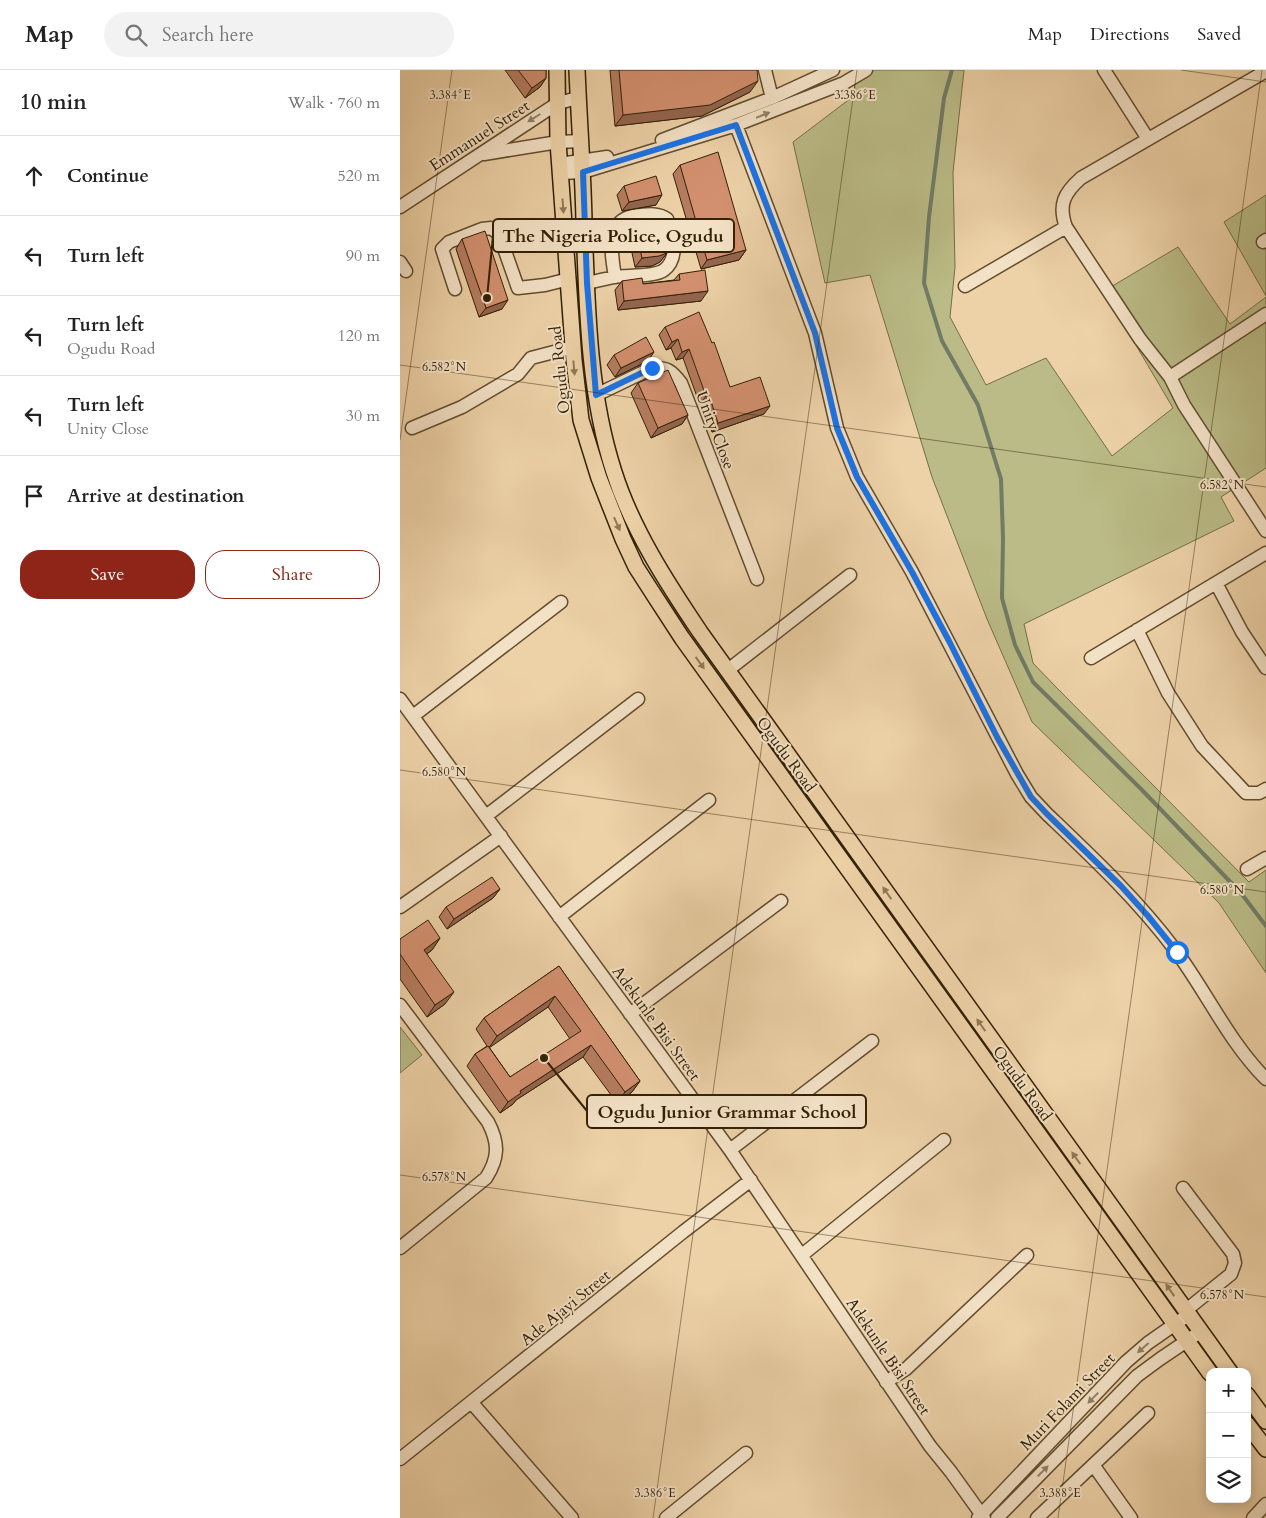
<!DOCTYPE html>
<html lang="en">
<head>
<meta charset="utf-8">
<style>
  body { margin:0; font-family:Cardo,serif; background:#f2f2f2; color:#222 }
  .controls { position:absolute; right:15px; bottom:15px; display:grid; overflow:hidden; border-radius:10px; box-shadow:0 2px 12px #0003 }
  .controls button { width:45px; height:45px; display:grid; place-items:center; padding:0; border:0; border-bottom:1px solid #e0e0e0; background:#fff; color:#222; font:25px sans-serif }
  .stop { position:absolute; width:15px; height:15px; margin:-11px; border:4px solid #1a73e8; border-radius:50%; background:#fff }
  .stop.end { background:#1a73e8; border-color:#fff; box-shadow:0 1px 5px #0008 }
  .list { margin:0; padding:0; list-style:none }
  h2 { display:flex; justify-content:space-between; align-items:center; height:65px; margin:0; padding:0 20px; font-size:21px }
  h2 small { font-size:16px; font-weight:400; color:#767676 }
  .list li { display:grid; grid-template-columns:32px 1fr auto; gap:15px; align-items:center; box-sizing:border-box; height:80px; padding:0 20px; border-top:1px solid #e0e0e0 }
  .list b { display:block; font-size:19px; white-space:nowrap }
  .list p { margin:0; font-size:16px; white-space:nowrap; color:#767676 }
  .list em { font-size:16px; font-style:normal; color:#767676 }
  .actions { display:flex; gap:10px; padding:15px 20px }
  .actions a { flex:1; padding:11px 0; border:1px solid #8f2418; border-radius:20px; text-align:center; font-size:18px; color:#8f2418 }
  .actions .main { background:#8f2418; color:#fff }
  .icon { flex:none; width:28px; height:28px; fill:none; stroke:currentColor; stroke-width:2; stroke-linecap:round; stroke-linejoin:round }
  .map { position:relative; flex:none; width:866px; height:1448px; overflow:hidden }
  header { display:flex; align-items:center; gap:30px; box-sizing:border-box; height:70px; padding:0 25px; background:#fff; border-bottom:1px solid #e0e0e0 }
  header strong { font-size:24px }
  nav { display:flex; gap:28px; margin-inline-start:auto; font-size:18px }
  .search { width:350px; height:45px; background:#f2f2f2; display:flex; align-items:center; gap:12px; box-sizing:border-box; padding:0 18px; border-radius:28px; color:#767676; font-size:19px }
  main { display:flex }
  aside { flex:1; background:#fff }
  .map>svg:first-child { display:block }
  .green { fill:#babb86; stroke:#766e46 }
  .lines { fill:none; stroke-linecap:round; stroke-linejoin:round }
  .stream { stroke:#717b65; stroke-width:4 }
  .minor-casing { stroke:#624d2e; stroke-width:15 }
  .major-casing { stroke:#332105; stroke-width:18 }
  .minor { stroke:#f3e1c6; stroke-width:12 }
  .major { stroke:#edd1a7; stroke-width:15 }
  .wall { fill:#b57c60; stroke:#332105; fill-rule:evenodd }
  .shaded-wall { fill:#94654e; stroke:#332105 }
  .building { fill:#d39070; stroke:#332105 }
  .oneway { fill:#938166 }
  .oneway2 { fill:#907956 }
  .route { stroke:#1a73e8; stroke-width:6 }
  .ticks { fill:none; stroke:#332105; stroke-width:1; stroke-opacity:0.45 }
  .labels { text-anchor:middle; stroke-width:4; stroke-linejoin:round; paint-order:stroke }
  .street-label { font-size:16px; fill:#332105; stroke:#f3e1c6 }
  .ticks-label { font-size:12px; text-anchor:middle; fill:#332105; stroke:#f3e1c6; stroke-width:4; stroke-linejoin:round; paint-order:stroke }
  .leader { fill:none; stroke:#332105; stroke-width:2 }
  .callout-dot { fill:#332105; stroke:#f3e1c6; stroke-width:2 }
  .callout { fill:#f3e1c6; stroke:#332105; stroke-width:2 }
  .callout-label { font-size:18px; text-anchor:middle; font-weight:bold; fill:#332105 }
</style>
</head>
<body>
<header>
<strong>Map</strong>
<div class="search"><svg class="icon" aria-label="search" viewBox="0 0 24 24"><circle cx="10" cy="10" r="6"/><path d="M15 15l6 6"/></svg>Search here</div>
<nav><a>Map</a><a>Directions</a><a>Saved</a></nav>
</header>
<main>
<aside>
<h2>10 min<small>Walk · 760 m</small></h2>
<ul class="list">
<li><svg class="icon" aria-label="ahead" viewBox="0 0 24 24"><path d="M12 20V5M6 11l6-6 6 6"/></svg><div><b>Continue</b></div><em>520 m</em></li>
<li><svg class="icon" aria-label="left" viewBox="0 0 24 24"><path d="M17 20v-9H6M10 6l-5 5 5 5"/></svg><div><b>Turn left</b></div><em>90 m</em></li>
<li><svg class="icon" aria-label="left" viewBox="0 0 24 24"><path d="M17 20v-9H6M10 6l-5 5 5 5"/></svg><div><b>Turn left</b><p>Ogudu Road</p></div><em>120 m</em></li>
<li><svg class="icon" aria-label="left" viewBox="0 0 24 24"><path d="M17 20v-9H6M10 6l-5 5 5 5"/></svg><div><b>Turn left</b><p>Unity Close</p></div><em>30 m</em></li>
<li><svg class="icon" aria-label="arrive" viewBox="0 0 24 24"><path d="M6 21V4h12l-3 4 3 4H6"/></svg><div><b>Arrive at destination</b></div></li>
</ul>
<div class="actions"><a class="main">Save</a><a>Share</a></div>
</aside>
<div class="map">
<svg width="866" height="1448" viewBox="0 0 866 1448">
  <rect width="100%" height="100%" fill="#edd1a7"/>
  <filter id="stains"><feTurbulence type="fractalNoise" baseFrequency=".004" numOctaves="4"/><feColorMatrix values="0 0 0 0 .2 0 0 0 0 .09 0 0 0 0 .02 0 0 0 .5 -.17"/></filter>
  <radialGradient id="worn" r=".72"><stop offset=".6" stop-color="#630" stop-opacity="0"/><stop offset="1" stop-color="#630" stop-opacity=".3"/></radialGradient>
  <path class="green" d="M454 0H564L553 102 555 197 550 247 586 315 646 288 712 386 773 338 704 221 778 177 830 254 866 227V398L821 427 834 451 624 554 633 593 655 616 849 812 866 800V903L819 833 632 652 587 549 532 407 470 205 425 213 393 72 455 25Z
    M866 125V226L824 152Z
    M0 957 22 985 0 1003Z"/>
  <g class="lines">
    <path class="stream" d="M552 0 544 28 529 147 524 213 542 271 578 335 601 409 603 468 602 528 615 575 633 612 742 720 841 823 866 856"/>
    <defs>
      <path id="minor" d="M365 0 372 28
        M704 0 748 69
        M866 1 681 108C664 123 658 135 666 157L740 269 770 307 784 335 866 461
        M336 55 415 263 437 358 457 407 512 502 617 704 631 727 647 744C692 787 738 830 776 881 807 923 829 972 866 1009
        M262 70 372 28 433 0
        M84 84 158 72 181 71
        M160 94 207 87
        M161 103 183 102 336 55 444 13 466 0
        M0 137 158 33 178 28
        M863 172 866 170
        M0 192 6 201
        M187 213C196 211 205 209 214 207 226 205 255 207 264 200 279 189 274 163 267 149 259 143 249 144 240 145 204 147 211 182 215 207
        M565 216 666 157
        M55 219 42 179 49 172 82 159 91 158 99 164 118 218 145 215 169 209
        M770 307 866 244
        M196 325 252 298C267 297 272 301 281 313L357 509
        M12 358 62 337 118 304 131 288 173 277
        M816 513 842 562 866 598
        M737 560 768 623 802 676 846 723H859L866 719
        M691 588 866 483
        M328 600 450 505
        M0 629 330 1080 530 1376 551 1402 584 1448
        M13 646 161 532
        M86 746 238 629
        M847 799 866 788
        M0 837 101 766
        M159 847 309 730
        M0 935 88 1052C99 1073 99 1088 86 1108L0 1178
        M230 944 381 831
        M330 1080 472 971
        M783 1118 833 1184 835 1193 831 1204 785 1241
        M402 1185 544 1070
        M486 1312 506 1299 627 1185
        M72 1333 172 1448
        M0 1389 283 1162 351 1110
        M694 1396 731 1448
        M266 1448 346 1383
        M578 1448 726 1292 748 1273 788 1245
        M597 1448 737 1306 760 1289 800 1262
        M637 1448 748 1343
        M853 1448 866 1434"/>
      <path id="major" d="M157 0 158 72 174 290 181 350 199 408 223 469 236 497 254 525 282 568 810 1303
        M177 0C179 50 183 101 184 151 187 235 188 322 214 402 232 459 267 513 300 562L830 1302
        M847 1325 866 1351
        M847 1354 866 1379"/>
    </defs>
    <use href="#minor" class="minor-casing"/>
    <use href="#major" class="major-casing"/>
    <use href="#minor" class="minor"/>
    <use href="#major" class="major"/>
  </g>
  <path class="wall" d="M105 0H146V8L140 17 125 28Z
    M210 0H357L350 22 302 46 215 56Z
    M280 95 346 180 339 190 301 199 273 104Z
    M224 116 256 135 222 141 217 125Z
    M234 155 267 183 260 192 252 196 235 197 228 164Z
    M62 169 102 239 79 247 56 179Z
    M279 204 301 231 218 240 215 220 222 211 243 214 274 210Z
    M265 257 330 317 364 344 312 362 303 334 300 335 283 288 276 290 271 278 266 280 259 265Z
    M214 285 248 291 215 307 207 295Z
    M238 313 288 345 282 354 251 368 231 323Z
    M100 819 93 828 47 859 39 847 46 837Z
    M40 868 32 880 27 884 45 934 27 947 0 909V869Z
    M159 896 240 1011 232 1022 217 1033 183 987 116 1030 113 1034 100 1043 67 996 75 984 87 976 76 959 84 948ZM148 937 170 969 110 1007 89 977Z"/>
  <path class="shaded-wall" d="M146 8 140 17 125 28 132 18Z
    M358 11 350 22 302 46 215 56 223 45Z
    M262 125 256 135 222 141 229 132Z
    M346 180 339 190 301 199 307 190Z
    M267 183 260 192 252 196 235 197 242 188Z
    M308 221 301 231 218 240 224 231Z
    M108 230 102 239 79 247 86 238Z
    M278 269 271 278 266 280 272 272Z
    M289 279 283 288 276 290 282 282Z
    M254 282 248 291 215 307 221 298Z
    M309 325 303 334 300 335 306 326Z
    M370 336 364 344 312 362 318 353Z
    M288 345 282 354 251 368 258 358Z
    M100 819 93 828 47 859 54 849Z
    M40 868 32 880 15 892 24 880Z
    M54 922 45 934 27 947 35 935Z
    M155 926 148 937 89 978 97 966Z
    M191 975 183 987 116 1030 113 1034 100 1043 108 1032 120 1021Z
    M240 1011 232 1022 217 1033 225 1022Z"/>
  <path class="building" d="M118 0H146V8L132 18Z
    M219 0H357L358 11 310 35 223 45Z
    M318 82 346 180 307 190 280 95Z
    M256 106 262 125 229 132 224 116Z
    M260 149 267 183 259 186 242 188 234 155Z
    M85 161 108 230 86 238 62 169Z
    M305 200 308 221 224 231 222 211 242 208 243 214 280 210 279 204Z
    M299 242 312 273 314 272 330 317 360 307 370 336 318 353 309 325 306 326 289 279 282 282 278 269 272 272 265 257Z
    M246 267 254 282 221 298 214 285Z
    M268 300 288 345 258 358 238 313Z
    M92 807 100 819 54 849 46 837Z
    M28 850 40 868 24 880 54 922 35 935 0 884V869Z
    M159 896 240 1011 225 1022 191 975 120 1021 121 1023 108 1032 75 984 88 976 110 1007 181 961 155 926 97 966 84 948Z"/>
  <defs><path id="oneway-solid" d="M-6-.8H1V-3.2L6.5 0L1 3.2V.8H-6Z" transform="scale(1.25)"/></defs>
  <g class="oneway">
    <use href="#oneway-solid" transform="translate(363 45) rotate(-22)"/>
    <use href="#oneway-solid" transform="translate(134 48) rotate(148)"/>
    <use href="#oneway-solid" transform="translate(743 1278) rotate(139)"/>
    <use href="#oneway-solid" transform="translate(693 1328) rotate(134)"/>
    <use href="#oneway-solid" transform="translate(643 1401) rotate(-45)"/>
  </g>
  <g class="oneway2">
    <use href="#oneway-solid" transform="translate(163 136) rotate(86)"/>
    <use href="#oneway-solid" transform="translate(174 298) rotate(85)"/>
    <use href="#oneway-solid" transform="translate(217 454) rotate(66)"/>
    <use href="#oneway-solid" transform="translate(300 593) rotate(54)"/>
    <use href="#oneway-solid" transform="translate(487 823) rotate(-125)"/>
    <use href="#oneway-solid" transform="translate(581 955) rotate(-125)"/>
    <use href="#oneway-solid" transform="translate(676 1088) rotate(-125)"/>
    <use href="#oneway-solid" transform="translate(770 1220) rotate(-125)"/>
  </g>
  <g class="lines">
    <path class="route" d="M252 298 196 325 187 213 183 102 336 55 415 263 437 358 457 407 512 502 549 571 597 667 631 727 647 744 721 816 748 846 777 882"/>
  </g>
  <path class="ticks" d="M781 0 866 12M0 295 866 417M0 370 52 0M0 700 866 822M0 1105 866 1227M253 1448 457 0M658 1448 862 0"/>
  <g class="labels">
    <g class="street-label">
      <text transform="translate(79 65) rotate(-33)" y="6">Emmanuel Street</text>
      <text transform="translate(159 300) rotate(-96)" y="6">Ogudu Road</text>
      <text transform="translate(316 360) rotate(69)" y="6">Unity Close</text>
      <text transform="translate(387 684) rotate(54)" y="6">Ogudu Road</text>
      <text transform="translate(257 953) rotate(54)" y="6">Adekunle Bisi Street</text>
      <text transform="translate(623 1013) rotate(54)" y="6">Ogudu Road</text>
      <text transform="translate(165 1237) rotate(-39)" y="6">Ade Ajayi Street</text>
      <text transform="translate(489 1286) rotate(56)" y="6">Adekunle Bisi Street</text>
      <text transform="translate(667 1331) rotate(-46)" y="6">Muri Folami Street</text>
    </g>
  </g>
  <g class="ticks-label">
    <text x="50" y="29">3.384°E</text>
    <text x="455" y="29">3.386°E</text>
    <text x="44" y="301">6.582°N</text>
    <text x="822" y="419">6.582°N</text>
    <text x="44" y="706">6.580°N</text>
    <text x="822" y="824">6.580°N</text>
    <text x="44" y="1111">6.578°N</text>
    <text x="822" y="1229">6.578°N</text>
    <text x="255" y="1427">3.386°E</text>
    <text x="660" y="1427">3.388°E</text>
  </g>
  <path class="leader" d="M87 228L93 166M144 988L187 1041"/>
  <g class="callout-dot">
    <circle cx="87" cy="228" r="5"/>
    <circle cx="144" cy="988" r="5"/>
  </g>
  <g class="callout">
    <rect x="93" y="149" width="241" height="33" rx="5"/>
    <rect x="187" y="1025" width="279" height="33" rx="5"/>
  </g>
  <g class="callout-label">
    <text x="213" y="172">The Nigeria Police, Ogudu</text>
    <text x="327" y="1048">Ogudu Junior Grammar School</text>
  </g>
  <rect width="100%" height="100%" filter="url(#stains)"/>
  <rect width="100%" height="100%" fill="url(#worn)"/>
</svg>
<div class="controls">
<button>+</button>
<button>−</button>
<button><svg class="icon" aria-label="layers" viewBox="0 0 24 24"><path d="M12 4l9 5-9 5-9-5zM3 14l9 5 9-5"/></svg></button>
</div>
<div class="stop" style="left:777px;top:882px"></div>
<div class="stop end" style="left:252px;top:298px"></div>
</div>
</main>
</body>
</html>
